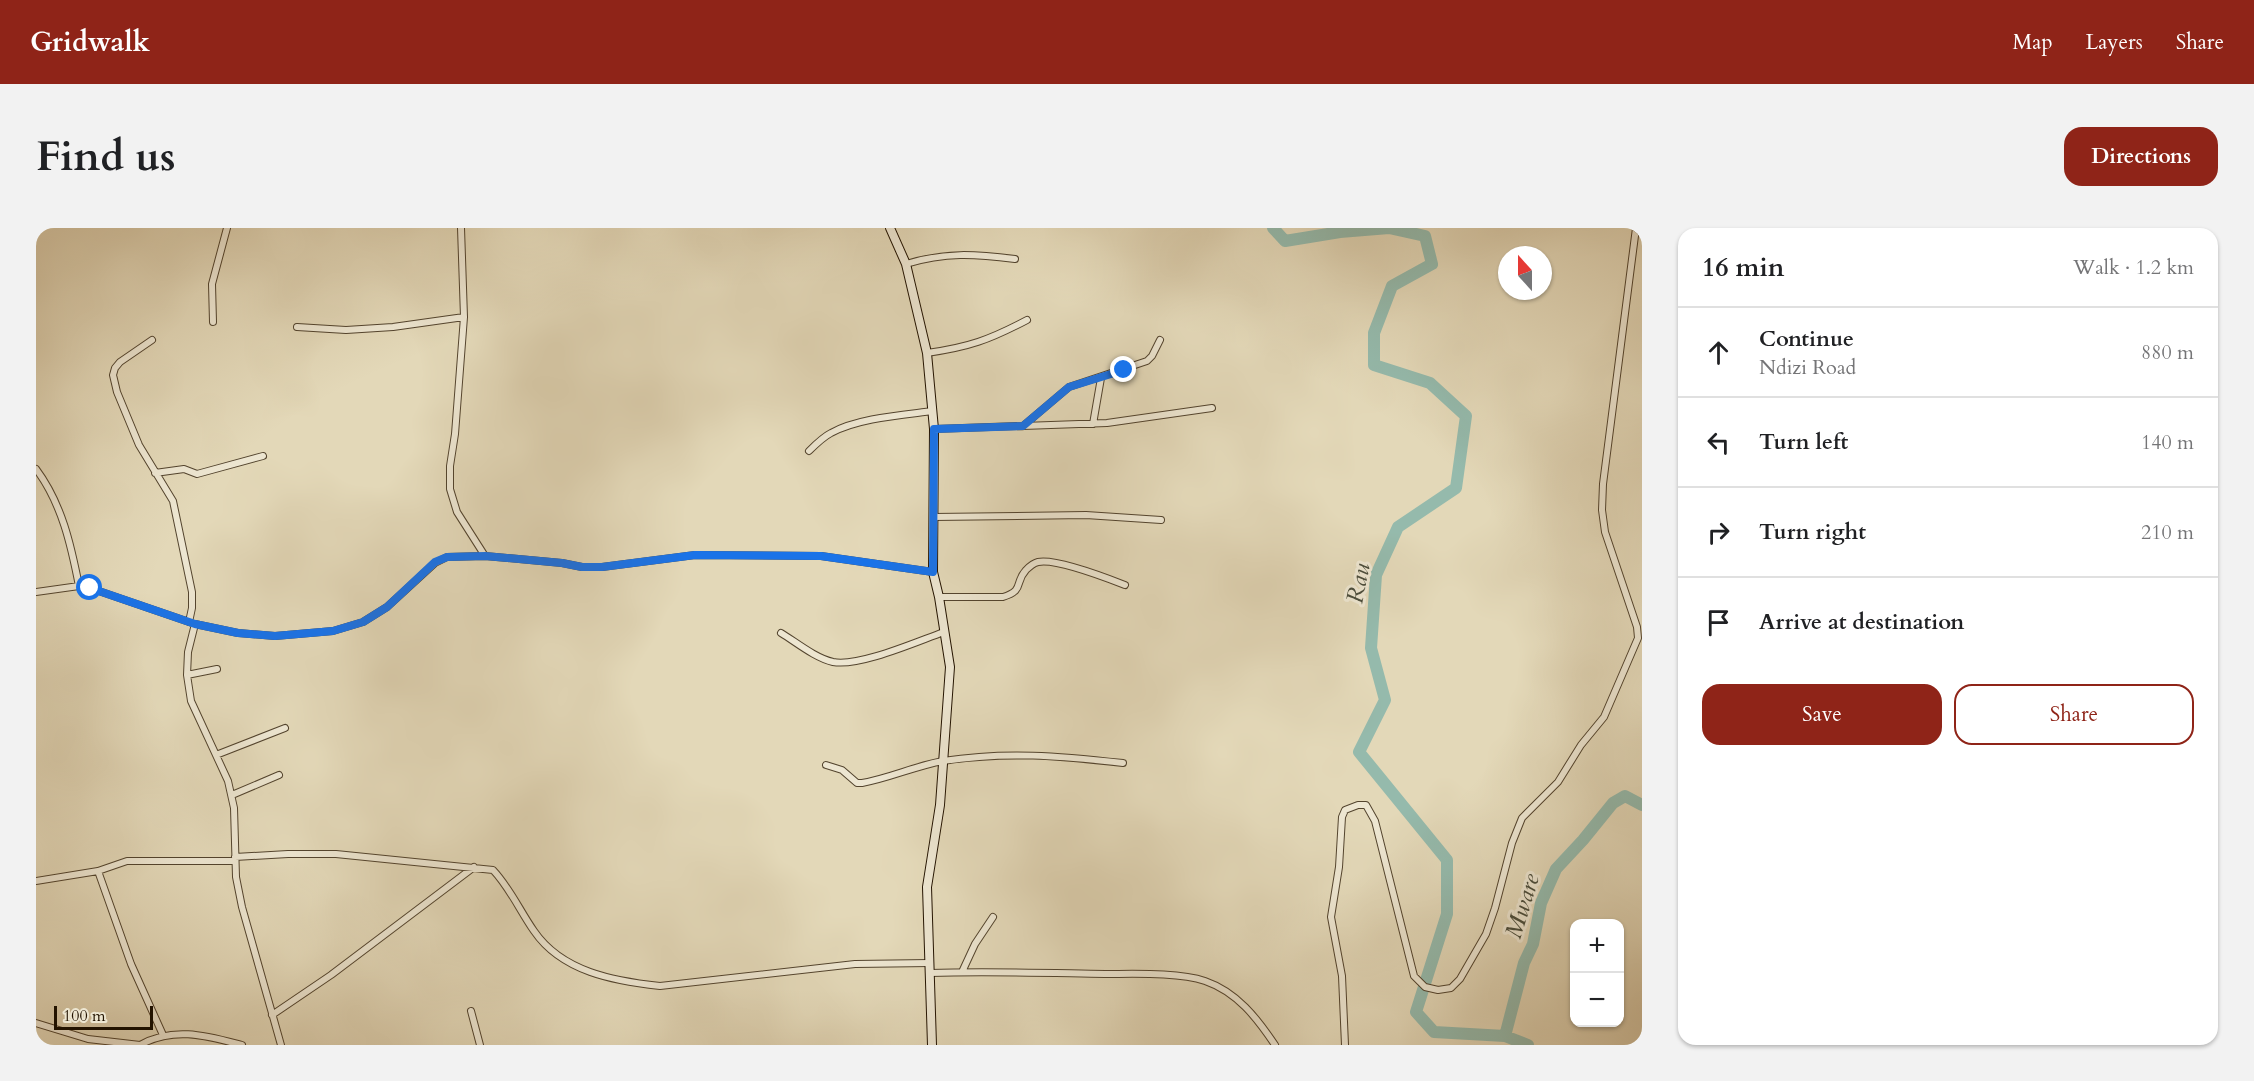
<!DOCTYPE html>
<html lang="en">
<head>
<meta charset="utf-8">
<style>
  body { margin:0; font-family:Cardo,serif; background:#f2f2f2; color:#202124 }
  .controls { position:absolute; right:18px; bottom:18px; display:grid; overflow:hidden; border-radius:12px; box-shadow:0 2px 4px #0004 }
  .controls button { width:54px; height:54px; display:grid; place-items:center; padding:0; border:0; border-bottom:2px solid #e0e0e0; background:#fff; color:#202124; font:30px sans-serif }
  .compass { position:absolute; left:1462px; top:18px; width:54px; height:54px; border-radius:50%; background:#fff; box-shadow:0 2px 4px #0004; rotate:339deg }
  .scale { position:absolute; left:18px; bottom:15px; width:99px; box-sizing:border-box; padding-left:6px; border:3px solid #231300; border-top:0; font-size:16px; line-height:21px; white-space:nowrap; color:#231300; -webkit-text-stroke:4px #ede6d1; paint-order:stroke }
  .stop { position:absolute; width:18px; height:18px; margin:-14px; border:4px solid #1a73e8; border-radius:50%; background:#fff }
  .stop.end { background:#1a73e8; border-color:#fff; box-shadow:0 2px 6px #0008 }
  .list { margin:0; padding:0; list-style:none }
  h2 { display:flex; justify-content:space-between; align-items:center; height:78px; margin:0; padding:0 24px; font-size:26px }
  h2 small { font-size:20px; font-weight:400; color:#757577 }
  .list li { display:grid; grid-template-columns:39px 1fr auto; gap:18px; align-items:center; box-sizing:border-box; height:90px; padding:0 24px; border-top:2px solid #e0e0e0 }
  .list b { display:block; font-size:22px; white-space:nowrap }
  .list p { margin:0; font-size:20px; white-space:nowrap; color:#757577 }
  .list em { font-size:20px; font-style:normal; color:#757577 }
  .actions { display:flex; gap:12px; padding:18px 24px }
  .actions a { flex:1; padding:14px 0; border:2px solid #8f2418; border-radius:18px; text-align:center; font-size:21px; color:#8f2418 }
  .actions .main { background:#8f2418; color:#fff }
  .icon { flex:none; width:33px; height:33px; fill:none; stroke:currentColor; stroke-width:2; stroke-linecap:round; stroke-linejoin:round }
  .map { position:relative; flex:none; width:1606px; height:817px; overflow:hidden; border-radius:18px }
  header { display:flex; align-items:center; gap:36px; box-sizing:border-box; height:84px; padding:0 30px; background:#8f2418; color:#fff }
  header strong { font-size:28px }
  nav { display:flex; gap:33px; margin-inline-start:auto; font-size:21px }
  .intro { display:flex; align-items:center; justify-content:space-between; box-sizing:border-box; height:144px; padding:0 36px }
  h1 { margin:0; font-size:42px }
  .button { padding:15px 27px; border-radius:18px; background:#8f2418; color:#fff; font-size:21px; font-weight:700 }
  main { display:flex; gap:36px; padding:0 36px }
  aside { flex:1; background:#fff; border-radius:18px; box-shadow:0 2px 4px #0004 }
  .map>svg:first-child { display:block }
  .lines { fill:none; stroke-linecap:round; stroke-linejoin:round }
  .river { stroke:#95baac; stroke-width:12 }
  .street-casing { stroke:#53442e; stroke-width:8 }
  .secondary-casing { stroke:#231300; stroke-width:10 }
  .street { stroke:#ede6d1; stroke-width:6 }
  .secondary { stroke:#ede6d1; stroke-width:8 }
  .route { stroke:#1a73e8; stroke-width:8 }
  .labels { text-anchor:middle; stroke-width:6; stroke-linejoin:round; paint-order:stroke }
  .water-label { font-size:24px; font-style:italic; fill:#4b4d3c; stroke:#ede6d1 }
</style>
</head>
<body>
<header>
<strong>Gridwalk</strong>
<nav><a>Map</a><a>Layers</a><a>Share</a></nav>
</header>
<div class="intro"><h1>Find us</h1><a class="button">Directions</a></div>
<main>
<div class="map">
<svg width="1606" height="817" viewBox="0 0 1606 817">
  <rect width="100%" height="100%" fill="#e3d8b8"/>
  <filter id="stains"><feTurbulence type="fractalNoise" baseFrequency=".00333" numOctaves="4"/><feColorMatrix values="0 0 0 0 .2 0 0 0 0 .09 0 0 0 0 .02 0 0 0 .5 -.17"/></filter>
  <radialGradient id="worn" r=".72"><stop offset=".6" stop-color="#630" stop-opacity="0"/><stop offset="1" stop-color="#630" stop-opacity=".3"/></radialGradient>
  <g class="lines">
    <path class="river" d="M1237 0 1249 13 1304 4 1353 0 1389 8 1396 36 1356 58 1338 105V137L1394 155 1430 188 1420 260 1362 299 1340 347 1335 420 1349 472 1323 524 1411 632V686L1380 784 1398 804 1469 808 1492 817
      M1469 808 1488 735 1497 716 1505 675 1520 641 1547 612 1577 575 1589 568 1606 577"/>
    <defs>
      <path id="street" d="M425 0 428 89 419 206 414 238V261L421 284 449 328
        M870 36C910 24 938 26 979 31
        M177 94 176 56 191 0
        M261 99 310 102 357 99 428 89
        M116 112 84 134 79 140 77 147 81 164 103 217 137 273 156 364V380L153 394
        M891 125C933 119 953 112 991 92
        M1057 196 1065 150
        M987 198 1033 159 1111 133 1116 128 1124 112
        M898 201 1071 195 1176 180
        M773 223C780 216 787 209 795 205 822 190 867 187 897 183
        M0 241C26 276 35 317 43 358
        M119 245 148 241 161 246 227 228
        M897 289 1050 287 1125 292
        M0 364 43 358 54 360 159 396 202 405 239 408 297 403 327 394 351 379 399 335 411 329 449 328 526 335 546 339H566L659 327 785 328 897 344
        M903 369H967C989 362 978 355 990 342 993 339 998 335 1002 334 1020 330 1071 350 1089 357
        M159 396 152 424 151 447 155 473 192 553 198 580 200 649 206 679 245 817
        M745 405C760 414 779 430 797 434 824 439 882 413 908 404
        M151 447 181 441
        M180 527 249 500
        M790 537 806 542 821 555H826C854 550 879 538 907 533 970 523 1024 528 1087 535
        M196 567 243 547
        M199 629 252 626H300L457 642C474 660 484 683 498 703 526 744 578 753 624 758L819 736 894 735
        M62 643 95 736 127 807
        M0 653 62 643 91 633H199
        M926 744 939 716 957 689
        M894 745C952 743 1011 745 1069 746 1097 746 1143 744 1169 753 1201 764 1221 790 1239 817
        M435 783 444 817
        M236 787 295 747 438 639
        M0 795 52 811 104 817
        M104 817C138 798 171 808 206 817
        M1309 817 1306 748 1295 689 1303 639 1306 589 1309 582 1322 577H1330L1339 593 1378 748 1389 759 1402 762 1415 760 1424 751 1450 706 1459 680 1476 615 1486 590 1522 554 1545 517 1568 489 1602 410 1601 399 1569 304 1566 282 1567 256 1600 0"/>
      <path id="secondary" d="M854 0 870 36 891 125 898 201 897 344 903 369 914 439 904 577 891 659 896 817"/>
    </defs>
    <use href="#street" class="street-casing"/>
    <use href="#secondary" class="secondary-casing"/>
    <use href="#street" class="street"/>
    <use href="#secondary" class="secondary"/>
  </g>
  <g class="lines">
    <path class="route" d="M54 360 159 396 202 405 239 408 297 403 327 394 351 379 399 334 411 329 449 328 526 335 546 339H566L659 327 785 328 897 344 898 201 987 198 1033 159 1088 142"/>
  </g>
  <g class="labels">
    <g class="water-label">
      <text transform="translate(1322 355) rotate(-79)" y="8">Rau</text>
      <text transform="translate(1486 678) rotate(-73)" y="8">Mware</text>
    </g>
  </g>
  <rect width="100%" height="100%" filter="url(#stains)"/>
  <rect width="100%" height="100%" fill="url(#worn)"/>
</svg>
<div class="controls">
<button>+</button>
<button>−</button>
</div>
<svg class="compass" viewBox="-18 -18 36 36"><path d="M0-13l5 13h-10z" fill="#e53935"/><path d="M0 13l5-13h-10z" fill="#757577"/></svg>
<div class="scale">100 m</div>
<div class="stop" style="left:54px;top:360px"></div>
<div class="stop end" style="left:1088px;top:142px"></div>
</div>
<aside>
<h2>16 min<small>Walk · 1.2 km</small></h2>
<ul class="list">
<li><svg class="icon" aria-label="ahead" viewBox="0 0 24 24"><path d="M12 20V5M6 11l6-6 6 6"/></svg><div><b>Continue</b><p>Ndizi Road</p></div><em>880 m</em></li>
<li><svg class="icon" aria-label="left" viewBox="0 0 24 24"><path d="M17 20v-9H6M10 6l-5 5 5 5"/></svg><div><b>Turn left</b></div><em>140 m</em></li>
<li><svg class="icon" aria-label="right" viewBox="0 0 24 24"><path d="M7 20v-9h11M14 6l5 5-5 5"/></svg><div><b>Turn right</b></div><em>210 m</em></li>
<li><svg class="icon" aria-label="arrive" viewBox="0 0 24 24"><path d="M6 21V4h12l-3 4 3 4H6"/></svg><div><b>Arrive at destination</b></div></li>
</ul>
<div class="actions"><a class="main">Save</a><a>Share</a></div>
</aside>
</main>
</body>
</html>
